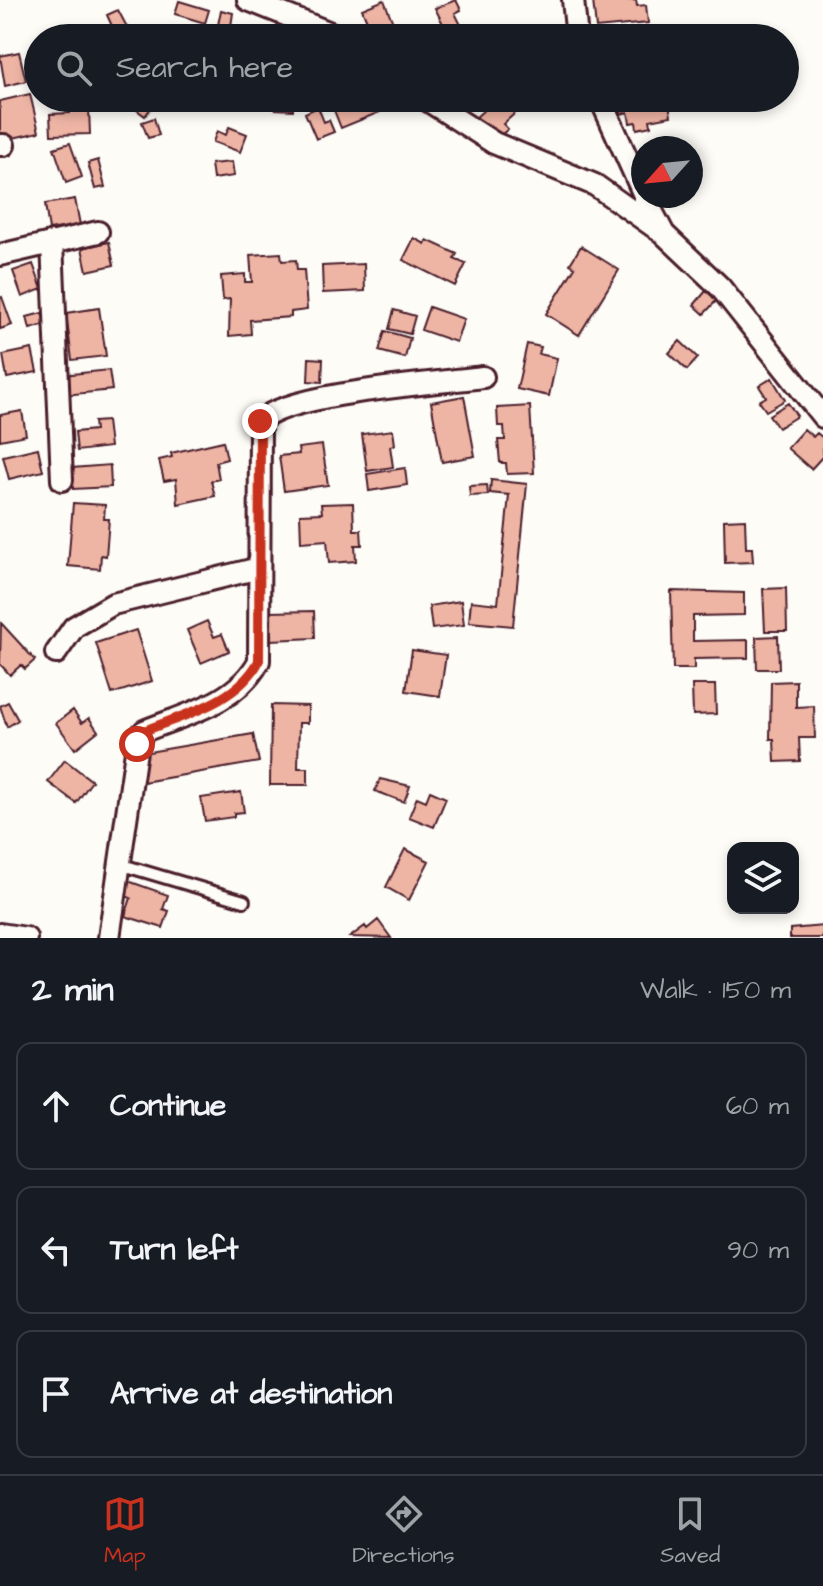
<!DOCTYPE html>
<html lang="en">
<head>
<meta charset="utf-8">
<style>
  body { margin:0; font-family:"Architects Daughter",sans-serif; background:#20242c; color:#f1f3f6 }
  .controls { position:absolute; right:24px; bottom:24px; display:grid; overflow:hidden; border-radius:16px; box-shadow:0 4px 12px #0003 }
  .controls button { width:72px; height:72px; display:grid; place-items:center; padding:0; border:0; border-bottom:2px solid #363941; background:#171b24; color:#f1f3f6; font:40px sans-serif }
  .compass { position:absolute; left:631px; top:136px; width:72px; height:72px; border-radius:50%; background:#171b24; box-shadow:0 4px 12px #0003; rotate:243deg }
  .stop { position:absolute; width:24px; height:24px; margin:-18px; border:6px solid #c8321e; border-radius:50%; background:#fff }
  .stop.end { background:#c8321e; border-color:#fff; box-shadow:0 2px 8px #0008 }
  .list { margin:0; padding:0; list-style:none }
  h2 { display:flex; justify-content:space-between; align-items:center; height:104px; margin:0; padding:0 32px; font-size:34px }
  h2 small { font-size:26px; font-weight:400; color:#9ea1a6 }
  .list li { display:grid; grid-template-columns:52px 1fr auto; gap:24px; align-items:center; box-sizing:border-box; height:128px; margin:0 16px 16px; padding:0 16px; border:2px solid #363941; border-radius:16px }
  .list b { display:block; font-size:30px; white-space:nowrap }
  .list em { font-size:26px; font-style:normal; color:#9ea1a6 }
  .icon { flex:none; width:44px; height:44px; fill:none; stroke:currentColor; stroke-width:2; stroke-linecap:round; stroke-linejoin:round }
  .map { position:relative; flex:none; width:823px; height:938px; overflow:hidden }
  .search { position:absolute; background:#171b24; box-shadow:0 4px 12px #0003; left:24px; right:24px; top:24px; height:88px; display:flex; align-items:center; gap:20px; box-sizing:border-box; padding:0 28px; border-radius:44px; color:#9ea1a6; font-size:30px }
  .sheet { height:536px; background:#171b24 }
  nav { display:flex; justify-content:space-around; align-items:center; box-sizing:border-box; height:112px; border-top:2px solid #363941; background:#171b24; font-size:22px; color:#9ea1a6 }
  nav a { display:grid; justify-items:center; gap:4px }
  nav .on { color:#c8321e }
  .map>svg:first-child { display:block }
  .building { fill:#eeb5a5; stroke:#4a1f2b; stroke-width:2 }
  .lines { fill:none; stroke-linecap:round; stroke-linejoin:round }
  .lane-casing { stroke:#4a1f2b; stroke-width:16 }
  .street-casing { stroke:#4a1f2b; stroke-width:26 }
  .lane { stroke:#fdfcf7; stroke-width:10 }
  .street { stroke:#fdfcf7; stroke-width:20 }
  .route { stroke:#c8321e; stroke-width:10 }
</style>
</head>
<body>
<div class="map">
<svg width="823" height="938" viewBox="0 0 823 938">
  <rect width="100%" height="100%" fill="#fdfcf7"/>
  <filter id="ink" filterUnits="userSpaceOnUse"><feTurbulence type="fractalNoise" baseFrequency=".0125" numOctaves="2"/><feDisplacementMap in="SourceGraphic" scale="16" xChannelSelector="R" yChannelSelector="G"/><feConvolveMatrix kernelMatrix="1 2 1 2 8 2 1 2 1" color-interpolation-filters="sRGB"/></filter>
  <g filter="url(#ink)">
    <path class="building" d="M384 0 399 38H374L362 9Z
      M456 0 461 10 455 13 461 25 447 32 435 8Z
      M636 0 637 6 646 5 648 23 596 28 593 1Z
      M179 1 209 10 205 23 175 14Z
      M118 10 128 29 116 35 107 15Z
      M221 10 233 13 230 33 217 30Z
      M19 52 26 81 5 86 0 56Z
      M30 94 39 132 0 141V101Z
      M139 98H158L145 116 133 107Z
      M276 98H294L293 110 275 109Z
      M348 98H374L380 112 341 128 332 105Z
      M497 98H513L522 107 503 124 508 129 494 141 474 119Z
      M618 98H668L671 116 650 120 651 126 637 129 636 122 630 123 628 112 621 114Z
      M318 107 324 122 329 120 334 132 316 139 305 113Z
      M70 108H89L90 134 51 135 50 114 70 113Z
      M154 118 159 135 148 138 142 122Z
      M229 127 247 134 240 152 213 142 217 131 226 135Z
      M70 143 82 177 66 183 54 148Z
      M98 160 105 187 95 189 88 163Z
      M232 162 234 176 213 179 211 164Z
      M75 199 80 225 49 230 45 204Z
      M414 238 425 244 427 240 457 254 454 259 466 264 455 286 403 260Z
      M109 242 114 265 87 271 82 248Z
      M581 246 619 270 579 335 546 314 575 267 570 264Z
      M281 253 282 261 296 260 297 270H304L307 310 291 312V317L250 320 251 334 229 336 230 299 223 300 221 276 245 274V282H252L250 255Z
      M33 264 42 289 22 297 13 271Z
      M364 264 365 291 323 293 322 266Z
      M706 291 717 300 704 314 694 305Z
      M2 297 12 325 0 329V298Z
      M429 307 464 319 456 342 421 330Z
      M99 308 106 356 72 360 66 313Z
      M394 310 415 316 410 334 389 329Z
      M42 313 45 325 30 329 27 317Z
      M385 331 410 338 405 358 379 351Z
      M680 341 698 358 687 370 669 353Z
      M527 344 541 347 539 354 557 358 549 396 517 389Z
      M32 349 37 372 7 378 3 355Z
      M309 358 323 359 322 382 308 381Z
      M109 370 112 390 65 395 63 375Z
      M772 378 785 400 766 411 759 401 766 397 759 386Z
      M464 396 475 456 442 462 431 402Z
      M788 403 797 416 778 428 769 415Z
      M530 406 534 473 507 474 506 463H500L498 440H505L504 426H498L497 408Z
      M22 411 26 435 0 440V415Z
      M107 421 110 447 77 451 75 432 95 430 94 422Z
      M804 429 813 437 817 433 823 438V456L811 469 787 448Z
      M393 430 395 445 390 446 393 467 367 471 362 434Z
      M223 441 227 459 216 462 219 479 211 481 215 496 178 504 176 479 164 481 159 460 172 457 171 453Z
      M322 445 328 485 284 491 279 456 299 454 298 448Z
      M38 448 43 471 9 479 3 456Z
      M110 465 111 487 73 489 72 468Z
      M405 468 407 485 369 491 367 474Z
      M491 480 527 484 513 626 469 622 471 601 498 604 509 495 490 493Z
      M487 485 488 495 470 496 469 486Z
      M73 503 105 505 104 519H109L106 556 101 555 100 569 68 566Z
      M353 503 354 530H361L362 545H355L356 561 329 563 327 540 301 542 300 514 322 513 321 504Z
      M745 519 746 548H752L753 562 725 563 724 520Z
      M786 588 787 631H765L763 589Z
      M671 591 744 593V615L693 616V641L748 640V658L694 659V669H673Z
      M461 601 464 625 432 629 429 606Z
      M314 611 315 638 271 640 270 612Z
      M207 621 214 637 222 634 229 651 201 663 187 630Z
      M1 623 35 660 25 669 21 665 10 675 0 664Z
      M136 630 152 681 112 694 96 643Z
      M778 636 779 669H757L756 637Z
      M412 650 446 655 440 696 406 691Z
      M796 681V707L814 706 815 738H799L800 761 775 762 774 739H770L771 682Z
      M692 685H715L716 714 693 715Z
      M8 702 18 720 7 727 0 706Z
      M271 705 308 706V723H299L298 768H308V785H270Z
      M73 710 82 723 89 718 98 731 75 749 56 723Z
      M253 734 259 762 143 782 137 754Z
      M65 760 92 781 76 803 48 782Z
      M380 779 410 786 404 802 375 791Z
      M430 791 446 798 434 827 409 817 417 797 426 801Z
      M241 792 244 812 234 813V817L205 821 201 798Z
      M405 849 429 861 409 900 386 887Z
      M128 881 168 895 163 909 169 911 163 928 125 916 131 898 123 895Z
      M378 920 391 938 350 937 365 926 367 929Z
      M823 926V938H790V929Z"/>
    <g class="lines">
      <defs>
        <path id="lane" d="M119 864 244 901"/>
        <path id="street" d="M248 0 343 38
          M573 0 577 38
          M424 98 494 143 595 185 660 231
          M600 98 643 193
          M0 145H4
          M644 196 664 234 720 287 823 417
          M52 242 62 480
          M0 255 98 232
          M56 653 74 627 113 604 259 568
          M0 934 26 938
          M109 938 137 744 144 731C186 714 237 703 259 661L260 421C289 393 437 383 483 377"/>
      </defs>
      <use href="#lane" class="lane-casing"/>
      <use href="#street" class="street-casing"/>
      <use href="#lane" class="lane"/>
      <use href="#street" class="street"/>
    </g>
  </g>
  <g class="lines" filter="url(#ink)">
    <path class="route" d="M137 744 144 731C186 714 237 702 259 661L260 421"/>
  </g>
</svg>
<div class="controls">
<button><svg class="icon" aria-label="layers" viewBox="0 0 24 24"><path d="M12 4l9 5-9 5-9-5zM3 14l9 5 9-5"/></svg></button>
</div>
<svg class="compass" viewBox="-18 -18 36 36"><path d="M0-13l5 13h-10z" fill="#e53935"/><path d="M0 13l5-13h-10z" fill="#9ea1a6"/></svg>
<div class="stop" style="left:137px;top:744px"></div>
<div class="stop end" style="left:260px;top:421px"></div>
<div class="search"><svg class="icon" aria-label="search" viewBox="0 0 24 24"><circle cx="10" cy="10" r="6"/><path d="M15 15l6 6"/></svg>Search here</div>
</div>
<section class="sheet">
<h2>2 min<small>Walk · 150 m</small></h2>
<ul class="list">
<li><svg class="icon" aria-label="ahead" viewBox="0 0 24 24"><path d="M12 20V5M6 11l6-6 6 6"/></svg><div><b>Continue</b></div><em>60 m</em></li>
<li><svg class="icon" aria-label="left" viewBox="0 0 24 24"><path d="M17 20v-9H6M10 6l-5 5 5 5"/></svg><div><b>Turn left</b></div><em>90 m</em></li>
<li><svg class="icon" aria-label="arrive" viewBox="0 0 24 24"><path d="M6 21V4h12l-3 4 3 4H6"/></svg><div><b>Arrive at destination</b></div></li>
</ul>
</section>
<nav>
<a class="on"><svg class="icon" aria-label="map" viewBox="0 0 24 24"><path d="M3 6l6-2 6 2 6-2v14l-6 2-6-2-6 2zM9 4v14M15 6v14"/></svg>Map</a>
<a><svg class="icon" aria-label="directions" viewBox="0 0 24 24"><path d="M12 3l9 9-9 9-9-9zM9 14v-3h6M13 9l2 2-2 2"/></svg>Directions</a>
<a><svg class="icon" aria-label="saved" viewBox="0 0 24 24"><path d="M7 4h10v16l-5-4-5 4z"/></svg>Saved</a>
</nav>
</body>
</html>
